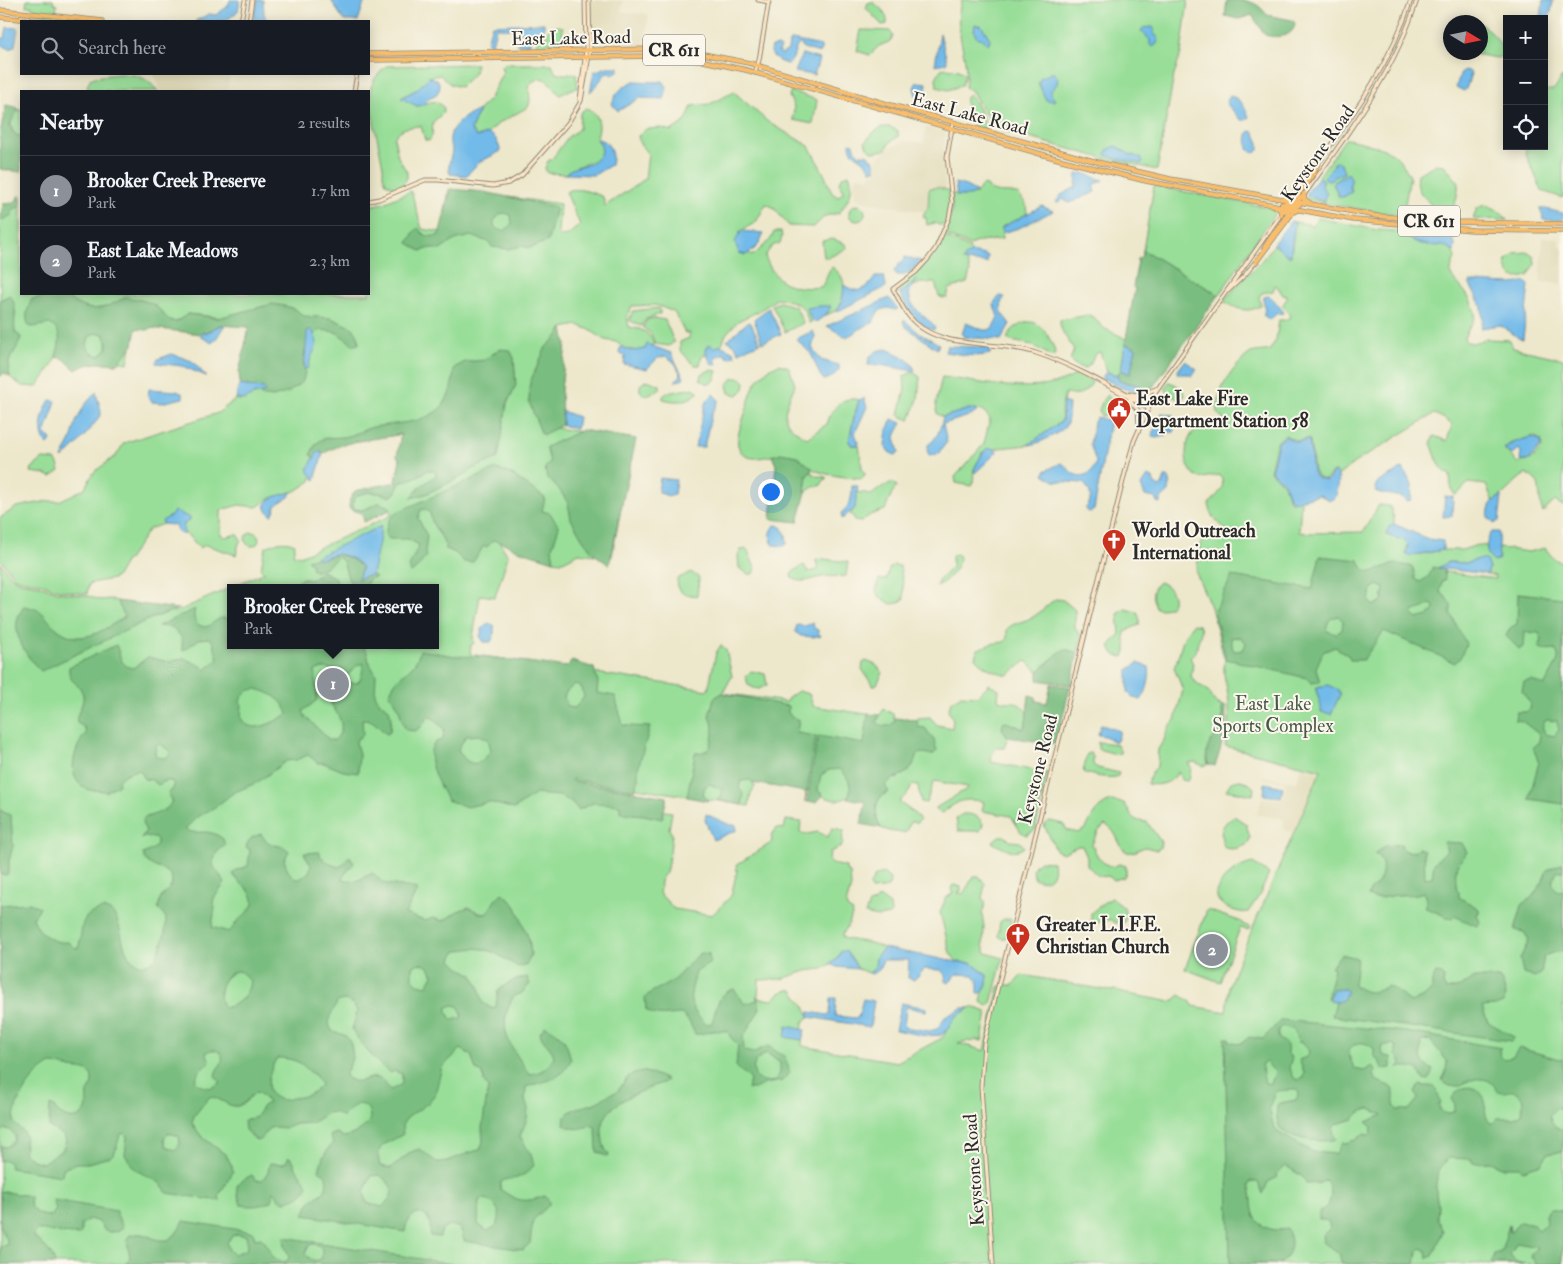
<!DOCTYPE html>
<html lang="en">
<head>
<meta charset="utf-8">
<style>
  body { margin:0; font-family:"IM FELL Double Pica",serif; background:#20242c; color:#f1f3f6 }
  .controls { position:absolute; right:15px; top:15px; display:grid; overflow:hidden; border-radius:0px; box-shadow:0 2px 12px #0003 }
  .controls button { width:45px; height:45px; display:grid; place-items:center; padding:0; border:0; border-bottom:1px solid #363941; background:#171b24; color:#f1f3f6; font:25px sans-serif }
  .compass { position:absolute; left:1443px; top:15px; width:45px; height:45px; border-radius:50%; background:#171b24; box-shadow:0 2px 12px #0003; rotate:100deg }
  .you { position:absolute; left:770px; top:491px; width:18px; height:18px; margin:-12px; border:4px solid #fff; border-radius:50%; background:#1a73e8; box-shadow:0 0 0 8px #1a73e833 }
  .badge { display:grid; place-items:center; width:32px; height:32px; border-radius:50%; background:#8c9099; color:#fff; font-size:16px; font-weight:700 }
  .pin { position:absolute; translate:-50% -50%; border:2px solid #fff; box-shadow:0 1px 5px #0006 }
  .popup { position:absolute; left:227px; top:584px; width:212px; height:65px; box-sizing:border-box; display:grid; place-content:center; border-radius:0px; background:#171b24; filter:drop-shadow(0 1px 4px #0005); font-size:16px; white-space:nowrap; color:#9ea1a6 }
  .popup b { font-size:19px; color:#f1f3f6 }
  .popup::after { content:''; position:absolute; left:50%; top:100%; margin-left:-10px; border:10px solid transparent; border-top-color:#171b24 }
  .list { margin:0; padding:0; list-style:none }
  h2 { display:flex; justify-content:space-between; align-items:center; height:65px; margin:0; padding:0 20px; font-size:21px }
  h2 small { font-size:16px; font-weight:400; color:#9ea1a6 }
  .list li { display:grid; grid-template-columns:32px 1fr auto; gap:15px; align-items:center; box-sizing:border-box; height:70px; padding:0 20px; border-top:1px solid #363941 }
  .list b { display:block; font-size:19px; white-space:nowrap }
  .list p { margin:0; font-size:16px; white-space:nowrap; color:#9ea1a6 }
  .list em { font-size:16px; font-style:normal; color:#9ea1a6 }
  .icon { flex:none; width:28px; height:28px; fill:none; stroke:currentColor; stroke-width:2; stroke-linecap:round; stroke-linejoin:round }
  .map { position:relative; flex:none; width:1563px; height:1264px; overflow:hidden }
  .search { position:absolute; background:#171b24; box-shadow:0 2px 12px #0003; left:20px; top:20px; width:350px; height:55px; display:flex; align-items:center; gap:12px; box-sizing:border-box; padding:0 18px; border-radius:0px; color:#9ea1a6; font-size:19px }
  .panel { position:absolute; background:#171b24; box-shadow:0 2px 12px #0003; left:20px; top:90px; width:350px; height:205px; border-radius:0px }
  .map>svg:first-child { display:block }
  .built { fill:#e2dcba }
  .green { fill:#98de98; stroke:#628462; fill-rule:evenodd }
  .forest { fill:#7abd80; stroke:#527456; fill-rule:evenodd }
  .water { fill:#71bae9; stroke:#4e728a }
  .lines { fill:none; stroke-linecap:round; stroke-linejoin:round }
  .secondary-casing { stroke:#8c897b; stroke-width:5 }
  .primary-casing { stroke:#8c897b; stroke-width:5.5 }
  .secondary { stroke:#fde5c5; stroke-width:3 }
  .primary { stroke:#f9be6d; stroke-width:4 }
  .labels { text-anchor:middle; stroke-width:4; stroke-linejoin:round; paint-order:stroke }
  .shield { fill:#fbf7ec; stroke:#696865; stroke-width:1 }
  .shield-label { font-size:18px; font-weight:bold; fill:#2b2b2b }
  .street-label { font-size:19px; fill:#2b2b2b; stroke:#fbf7ec }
  .poi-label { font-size:19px; font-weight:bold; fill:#2b2b2b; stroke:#fbf7ec; text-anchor:start }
  .park-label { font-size:19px; fill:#465846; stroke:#fbf7ec }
</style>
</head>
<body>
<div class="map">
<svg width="1563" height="1264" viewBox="0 0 1563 1264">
  <rect width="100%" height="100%" fill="#fbf7ec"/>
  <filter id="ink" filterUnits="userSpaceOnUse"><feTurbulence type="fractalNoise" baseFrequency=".02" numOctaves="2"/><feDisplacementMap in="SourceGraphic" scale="10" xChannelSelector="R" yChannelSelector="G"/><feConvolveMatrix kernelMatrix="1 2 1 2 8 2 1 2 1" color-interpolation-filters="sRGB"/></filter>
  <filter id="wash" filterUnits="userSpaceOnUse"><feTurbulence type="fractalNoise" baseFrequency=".0096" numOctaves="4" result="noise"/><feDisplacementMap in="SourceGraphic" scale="20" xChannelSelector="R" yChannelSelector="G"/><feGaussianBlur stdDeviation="1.12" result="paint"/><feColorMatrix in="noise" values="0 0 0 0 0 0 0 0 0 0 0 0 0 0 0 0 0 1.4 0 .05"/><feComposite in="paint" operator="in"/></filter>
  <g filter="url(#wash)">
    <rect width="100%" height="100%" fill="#ede7cb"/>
    <path class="built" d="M590 0H623L621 12 649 14 644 48 591 46Z
      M153 74H230L227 91H161L155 77Z
      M926 127 946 132 942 158 946 190 934 185 930 186 927 207 924 212 862 201 855 196 856 192 853 183 858 176 869 178 871 173H874L878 170 876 160 888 148 905 141 923 143Z
      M1543 237 1559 238V244L1563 249V284L1540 282Z
      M1305 768 1320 772 1295 833 1284 830 1283 819 1257 815 1262 798 1282 799 1285 791V782L1265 779 1264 777 1297 782 1300 769Z"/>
    <path class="green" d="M27 0H53L54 4 57 5 56 11 53 15 40 13 31 6H26Z
      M962 0H1188L1181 53 1174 75 1157 170 1095 156 997 129 983 111 972 91 965 87C971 57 951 30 962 0Z
      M872 2C880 8 888 12 887 24L882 25 866 8 868 3Z
      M1481 24C1492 33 1503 41 1502 56L1497 58 1467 53 1480 52Z
      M558 26 563 27 562 42 547 43 543 48 536 46 538 37 547 36 548 30Z
      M861 30 890 31 893 36 891 41 879 46 870 55 857 51Z
      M476 64 474 73 460 87 450 84 440 75 429 77 416 90 404 96 417 106C431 103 434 97 444 108L443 113 433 122 432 136 429 141 425 140 421 126C408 127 401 127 394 138L398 157 407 172V178L403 184 396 188 386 183 383 175V167L370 103 371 87 375 78 386 66Z
      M504 64H552L555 72 558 74H576L578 88 572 89 560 95 548 81 541 78 533 81 529 87 530 102 528 107 499 123 488 133 477 137 471 130 479 110 490 98 503 72 501 67Z
      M946 68 959 70 965 74 962 85 948 90 937 87 936 78 941 69Z
      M117 74C136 74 145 76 158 91H90L87 87 90 79 95 77Z
      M1563 77V198L1542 191 1526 154 1525 146H1544V90C1555 92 1557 87 1561 78Z
      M791 91 817 100 813 124 793 120 794 107 789 96Z
      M734 92 768 122 809 146 824 174 832 193 838 197 844 191 839 183 843 176 849 174C855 190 849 199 839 213L825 216 814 227 789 226 773 207 766 204 756 222 741 231 737 238 751 255H754L771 239 774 232H781L782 237 780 243 772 246 765 256C775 284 792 290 821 287 827 280 826 273 832 267 844 276 845 282 843 296L840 299 846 306 809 323C803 303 798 303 778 298L759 311 738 321 726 334 722 344 702 356 700 365H694L680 350V342L689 338 690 333H685L674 312 656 305 632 306 627 317 629 327C643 329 648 331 654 344L639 351 625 349 616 342 605 340 590 330 578 325 563 328 560 334V407L556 428 619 438 629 465 612 557 579 553 561 562 554 561 551 549 499 541 508 556 495 597 480 595 473 637 474 643 471 645 470 654 708 690 716 653 721 645 726 650 732 676 723 693 787 702V699L798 691 809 694 813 706 879 716 884 709 893 714 894 719 917 722 918 718 930 717 937 725 952 728 953 719 948 710 951 702 961 695 977 696 989 684 999 689 998 700C1015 705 1013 696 1027 712L1026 724 1023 729 1013 724 1002 728 1008 737 1004 748H998L997 746 992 755 991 762 1047 773 1035 830 1026 835 1021 832 1011 816 982 811 984 802C963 797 958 801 942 813L934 809 965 790 968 787 934 781 926 803 921 802 918 786 912 785 909 792 899 802 914 813 920 820 917 823 910 822 906 832 902 833 889 831 881 828C876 821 874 804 880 798 882 795 885 794 887 793L885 786 891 779 899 778 871 771C860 784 850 805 831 799 826 798 824 797 821 793L754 780 753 783 755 787 751 793 749 806 631 787 626 814 658 810 672 812 669 829 672 834 670 853 666 873 662 877 659 893 674 909 712 915 731 896 737 871 736 865 771 843 772 840 771 836 777 828 784 829 786 820 801 822 800 831 801 833 807 834 818 832 828 837 832 828 844 830 842 841H844L841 847 830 852 829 860 831 864 846 867V871L850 873 851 887 846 905 848 909 853 912 850 921 842 936 846 939 871 943 884 948 876 957 875 968 869 973 858 969 852 958 837 959 823 969 806 971 782 979 759 980 758 998 773 1000C778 993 784 989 793 990 798 999 809 1009 809 1017L803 1022 802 1046 897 1062 942 1038 955 1017 972 1007 987 1012 982 1041 976 1040 971 1042 968 1041 958 1043 985 1051 999 987 1003 985H1013L1022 975 1112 991 1116 990 1122 993 1172 1002 1180 995 1191 1002 1193 1006 1226 1012 1229 986 1239 960 1321 770 1225 746C1230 730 1230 710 1228 694 1226 682 1221 670 1226 659L1224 658 1211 607 1196 573 1203 533 1228 539 1225 529 1212 516 1209 504C1218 493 1227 489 1220 475L1202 478 1195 476C1192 472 1188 467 1187 462 1184 450 1188 436 1197 428L1222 427 1223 419 1217 413C1218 393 1224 381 1236 367 1241 362 1245 356 1251 353 1256 351 1264 352 1270 350L1276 340 1279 320H1285L1290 317 1288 312 1282 306 1288 297 1283 295 1277 286 1275 285 1273 291 1262 293 1259 297 1261 305C1248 315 1235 308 1223 301L1262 260 1274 245 1290 256H1291L1295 222 1312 225 1318 218 1377 230 1409 232 1408 238C1415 241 1423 245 1431 245 1443 246 1451 242 1455 258 1453 262 1449 272 1452 277 1453 280 1458 283 1460 286 1466 292 1474 305 1475 314 1476 321 1466 330 1464 339L1467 342 1473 343 1486 339 1510 340 1513 348 1563 359V506L1555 501 1543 512C1536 497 1546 482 1526 474 1513 481 1507 494 1493 501L1486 485 1468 483 1459 493 1455 495 1451 489 1450 475C1438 469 1436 455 1431 443L1434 436 1447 441 1452 425 1445 419 1434 414 1354 463 1339 475 1336 472H1333C1325 478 1329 483 1317 477L1314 471 1310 440 1307 439 1296 441 1285 435 1277 442 1270 471C1274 476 1282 481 1285 487 1290 498 1284 503 1301 501L1299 532 1307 533 1363 532 1379 505 1390 506 1394 518V524L1389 527 1386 535 1403 540 1408 545 1406 553 1410 556 1443 550H1462L1477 545 1487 546V550L1498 551 1499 548 1529 552 1545 548C1551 555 1554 561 1563 562V1264H0V563L13 578 19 582 40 585 57 592 88 596 100 600 109 599 117 601 118 603 176 612 265 572 261 570 263 556 266 547C277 542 283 539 295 544L293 554 300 556 390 516 391 511 379 503 363 510 354 509C347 489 379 490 390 497L394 494 404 435 369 437 338 444 319 454 311 481 296 491 268 499 257 507 239 505 221 510V535L225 537 237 534 241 540 239 543 236 555 206 545 199 548 191 538 183 532 184 524 188 521 167 519 163 524 149 529 128 560H126C114 587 113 576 89 584L87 594 58 590 41 583 19 580 14 576 0 559V518L17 507 48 501H59L84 489 94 472 116 456 124 443 218 413 236 399 240 400 269 390 239 385 252 321 188 314 176 322 167 320 158 308 139 305 128 363 57 352 55 361 37 387 22 386 11 378 8 370 10 357 14 352V320L16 312 0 315V218L17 205 21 197V294H369V206L384 203 411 191 422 229 441 232 449 189 560 204 558 234 561 236 568 235 580 225 566 192C574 186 593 192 603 197L605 206 645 179 648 154 640 144 638 136 646 129 662 128 671 131 686 121 692 106 710 104ZM1534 436 1542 441V447C1537 454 1530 464 1521 461L1518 463 1504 449 1509 444ZM1479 559 1486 561 1489 569 1487 574 1495 576V579L1432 570V568H1438L1449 562 1467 563ZM230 588H436V645H230ZM1320 686 1338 690 1339 694 1331 714C1322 707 1318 700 1316 689Z
      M969 95C976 100 986 122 985 130L976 128C970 118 964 109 966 97Z
      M586 108C599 112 602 126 596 138 617 164 576 161 566 174L547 173 545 168 548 161 552 159 568 137 579 129 580 113Z
      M21 109V136H17C8 128 9 114 21 109Z
      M882 127H890L898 131V137L891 141 885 150 874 152 867 147 865 142 873 133Z
      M1345 139C1354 139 1388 149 1394 154 1401 160 1405 168 1410 176L1405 204 1407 215 1376 212 1306 200 1307 196 1325 202 1324 198 1327 192 1321 186 1322 182 1319 176ZM1335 162 1341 163 1344 173 1325 179V176L1331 170ZM1345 176 1352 190 1343 197 1333 185 1334 182Z
      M1436 164 1444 165 1459 183 1456 201 1447 217 1432 215V206C1422 194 1415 191 1418 174Z
      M982 185 986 186C995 197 1008 190 1019 195L1026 204 1027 214 1002 227V239L973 243 971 246 944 234 952 212V193L961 196 976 194Z
      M1154 186 1278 209 1219 295 1143 250Z
      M937 187 950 191V212L946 224 939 225 935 223 927 225 926 217 924 218 923 216 928 207 929 191 930 188Z
      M849 213a8 8 0 1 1 16 0a8 8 0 1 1-16 0Z
      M1485 205 1502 213 1507 220 1473 219 1477 208Z
      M943 236 970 248 969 250 972 252 965 257 964 261H967L970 272 967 283 949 289 947 298H943L939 296 935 283H921L914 286 917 280 900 294 899 290 936 249Z
      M833 239 845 244 847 248 828 258 824 257 822 241Z
      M1527 252 1534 257 1535 264 1528 276C1513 280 1509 278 1505 263L1515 253Z
      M780 302 796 307 803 323 785 332 772 305Z
      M658 308 660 310V314L646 319 642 325 640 326 629 320 633 311Z
      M1089 315C1099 320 1097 323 1104 328 1111 333 1120 334 1126 340L1121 370 1117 375 1107 372 1100 352 1095 354 1090 365 1084 369 1074 364 1070 360 1074 350C1069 340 1059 331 1060 320Z
      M653 318 665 320 674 342 669 346 655 344 651 334 643 327 647 320Z
      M1027 322C1029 322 1032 322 1035 323 1044 327 1054 344 1055 353L1053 357 1032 345 1011 341 1007 339C1011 328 1017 326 1027 322Z
      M779 364 789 367 795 385C784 412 776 421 807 438L827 424C832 408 842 395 859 400L854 417 849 441 851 445H859L862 468 865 474 862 479C847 477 831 476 817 471 803 465 803 456 784 454 772 453 747 467 739 448 734 439 744 418 747 408 752 387 759 372 779 364Z
      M710 370 717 371 716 378 712 383H706L700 379 702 374Z
      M913 372 920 377 918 399 910 420 904 418 899 415 905 389 904 376Z
      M1077 374 1090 380 1092 383C1083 395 1080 395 1065 394L1061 410 1062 421 1028 445 999 448 982 452C981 459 976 463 974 469 973 474 975 480 971 486L956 483 955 477 984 444 990 419 983 410 969 409 943 417 937 414 936 403 942 377C983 382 1040 398 1077 374Z
      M733 378H741L745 382 744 389 738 395 729 393 727 385Z
      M647 380 660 385V389L645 396 640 391V385Z
      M1169 382C1176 384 1182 388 1185 395L1181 400 1172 396 1166 391V386Z
      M693 388 699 392C687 402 678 403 663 399V396L667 393Z
      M1107 395 1114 403 1113 413 1101 416 1099 410 1103 400Z
      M43 459 55 460 58 464 60 471 51 477 45 474 31 472 32 468Z
      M810 471 816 476 826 477V479L824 480 821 485 813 487 806 492 805 491 807 475Z
      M892 483 897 486 892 493 885 510 870 515 861 522 855 521 854 517 850 514 855 508V494C860 491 867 493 871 495L882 487Z
      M245 539a7 7 0 1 1 14 0a7 7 0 1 1-14 0Z
      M747 549 755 568 753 574H748L739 568 738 556 741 550Z
      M956 554 959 556C961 567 946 582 937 586L938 581 952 567V556Z
      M824 559 848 562 846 576C836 578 830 575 822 577 811 579 801 585 791 577L792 572 804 565 808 572 818 570 816 560Z
      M894 565 900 566 903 584 904 599 898 603 891 604 879 596 876 591 879 579 883 580 887 579 889 569Z
      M691 572 699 578 697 596 684 594 678 589 677 579Z
      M1159 582C1178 588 1179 614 1156 608 1151 597 1151 590 1159 582Z
      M1056 599 1063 600 1075 610V628L1081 636 1078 653C1070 651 1058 655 1050 660 1046 663 1044 668 1038 671L1026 661 1008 675C995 672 984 668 975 658L977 650C986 645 993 643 1004 642L1007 639V629C1014 622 1024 622 1033 617 1042 612 1047 604 1056 599Z
      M1125 609 1137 612 1140 620 1139 625 1125 631C1123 641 1130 649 1123 657L1115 655 1109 646 1120 634 1118 614Z
      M1193 624 1199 625 1201 630C1201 635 1199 638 1198 642 1196 650 1198 652 1190 657L1193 664 1191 675 1193 680 1209 692 1214 701 1222 707C1222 712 1223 718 1222 723 1218 738 1203 743 1208 764L1203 766 1195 762 1188 763 1191 767 1190 775 1188 781 1181 780 1178 772C1171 784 1160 786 1147 784L1152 772 1157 767 1158 749 1164 740 1169 727 1175 720 1183 690 1174 668C1182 650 1179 640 1193 624Z
      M866 661 876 665 883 673 877 684 873 686 862 669 863 663Z
      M751 671 765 674 767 685 759 689 754 688 748 685 746 676Z
      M1098 742 1117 744 1121 753 1116 754 1098 749Z
      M1091 753 1093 757V765L1098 768 1119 773 1118 776C1112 780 1089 775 1083 772L1087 754Z
      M1240 780 1247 782 1254 788 1253 795 1226 790 1231 782Z
      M1111 801 1124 803C1132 815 1130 821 1147 822L1161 842 1160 848 1157 850 1145 847C1141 848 1137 851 1133 852 1118 856 1120 830 1105 825 1098 830 1095 837 1092 845 1097 856 1101 864 1113 867L1119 864 1126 866V872L1124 877 1114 880 1108 876C1097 879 1094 871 1087 865V857L1082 846H1078L1063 853 1056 850 1044 825 1050 821 1063 824 1067 830 1078 833 1086 829C1092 816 1097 806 1111 801Z
      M963 814C973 814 978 815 983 824L980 831H958L956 818Z
      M1234 816 1246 824 1250 838 1248 844C1240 848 1234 850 1225 848 1218 834 1221 824 1234 816Z
      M999 836H1005L1010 841 1020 842 1024 847C1015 855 1001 848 992 842Z
      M1040 861 1053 862C1056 876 1047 885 1034 878L1032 870 1036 864Z
      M1253 863 1269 874 1259 896 1248 912C1240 914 1223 908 1218 900 1217 898 1217 895 1216 892 1222 877 1238 866 1253 863Z
      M883 873 890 879 889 886 883 889 871 890 870 885 875 876Z
      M974 876H979L985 884 982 899 986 902 982 914 984 927 983 945 986 953 1003 958 991 1003 988 1006 981 1002 983 992 987 984 972 963 957 962 950 953 940 912 946 898 953 893 951 890 952 886 954 885 961 887V891L958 893 963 894Z
      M879 897 890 905 891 913 889 915 878 917 865 914 869 904 875 902Z
      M1112 898 1124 908 1126 917 1124 922 1115 923C1106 917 1105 922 1095 923L1091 921V913L1103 903Z
      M1207 910 1242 922V924L1250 927 1248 930 1240 928 1220 982 1185 969Z
      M1004 919H1011L1010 930 1004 940 998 936 1000 922Z"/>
    <path class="forest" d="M1227 0C1246 0 1256 0 1267 15L1292 20 1295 23C1294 38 1275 38 1265 35L1252 15 1239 19 1225 16Z
      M6 105 16 107 19 110 17 111 10 124C11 130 14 136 21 136V172L0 169V133Z
      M451 189 484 192 556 207 548 241 530 248 522 246 509 249 492 247 489 242 471 236 455 240 440 250 431 248 421 251 408 243 414 232 418 228C423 236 430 238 439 235ZM505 213 511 215 512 224 504 231 497 229 494 226V221L500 214Z
      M18 196H21V206L12 210V215L0 221 3 204 12 203 17 200Z
      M1143 250 1219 295 1152 388 1145 393H1137L1141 386 1119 381 1117 375 1121 370 1130 374 1136 348 1125 344 1135 288 1133 287 1138 261 1136 260 1142 256Z
      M10 295C19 309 13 316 15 332L21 337C17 354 4 357 10 377L4 373 0 377V300Z
      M66 296C88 315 102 310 126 297 136 299 150 301 157 307 166 315 164 319 176 322L188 314 218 318 272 304 285 306 295 309 304 316 331 318 353 328 358 335 359 344 354 345 336 332 320 330 315 335 314 333 306 346 303 361 305 372 303 381 289 392 273 397 266 396 262 397 260 394 264 393 263 388 240 385 239 372 249 327 220 325 201 334 151 328 148 330 136 329 133 345 117 364C101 363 90 361 76 370L64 359 56 357C59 344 64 333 50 324L33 327 29 326C24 316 28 308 32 299 44 296 54 299 66 296ZM96 333 104 334 107 342V348L100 356C89 353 85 348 89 337Z
      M563 328 566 344 561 390 562 425 542 435 529 402 530 382 546 347 557 337Z
      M499 349 510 350 514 358 516 385 507 404 498 458 470 470 467 474 426 494 411 498 420 487 436 475V472L428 470 414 478 400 483 395 493 390 497C379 490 347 489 354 509L363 510 379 503 390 507V510L364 522C362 508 357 515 349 508L350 499 355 491 396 482 400 460 397 456 401 434C376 440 346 439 323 454L320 451 314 458 311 454C319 432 330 440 348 436 357 434 364 429 373 427 417 420 451 424 454 368L465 362 485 360Z
      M582 430 636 439 609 565 593 553 582 538 571 519 568 503 559 489 547 478 545 468 550 462 546 447Z
      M781 453 797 456 812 468 811 472 807 475 805 491 806 492 798 522 771 519 776 465 772 456Z
      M496 469 511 474 545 498 542 511 550 513 559 527 552 548 554 561 515 549 504 543 493 540 487 547 484 546 473 562H464L455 553 444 548 446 546C442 542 443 539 440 535 434 527 432 523 430 513L425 509 421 510 418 518 427 536 425 552 426 557 416 569 411 573 409 567 419 545 408 539H389L385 534 388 522 395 513Z
      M337 554 352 559 362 567 358 579 372 574 376 577 369 579 365 588H353L351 582 349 581 343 561 338 557C330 563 323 572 312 570L311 563 307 560 317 557 323 559Z
      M1320 556 1359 560C1366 581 1377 568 1391 565 1397 563 1405 566 1412 566L1415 574V579L1420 582 1428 577 1432 570V567L1444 569 1445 580 1442 581 1440 592 1445 596 1451 605V614L1466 644 1460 658 1455 663 1384 631 1363 660H1350L1349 656 1335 647 1323 652 1316 668 1320 682 1311 683 1307 678 1226 659 1214 613 1232 576 1312 589ZM1378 585 1384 588 1382 601 1375 605H1372L1369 601 1371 590ZM1430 604 1434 606 1435 610 1428 616 1417 619 1412 615 1414 611 1424 608ZM1338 616 1343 621 1342 630 1336 634 1327 631V625L1330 619ZM1231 637 1242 638 1246 643 1243 650 1236 651 1233 650Z
      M322 571 334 577 341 588H298V582L302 578 310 580Z
      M1518 593 1563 598V804L1529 799 1539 762 1533 748 1539 741 1540 735 1522 721 1515 720 1516 712H1526L1529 709 1530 703 1522 691 1524 682 1532 680 1544 686 1558 661V655L1555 649 1544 650 1539 647 1542 640 1539 633 1525 632 1524 647 1519 649 1506 636 1510 628 1517 624ZM1546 720 1557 721 1559 730 1554 736 1546 734C1542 728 1541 726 1546 720Z
      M117 601 178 609 150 619 41 671C28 659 12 636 18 617 19 614 22 610 24 606 47 611 40 613 55 627 80 649 102 630 125 617Z
      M195 609C192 618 195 626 206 627 216 623 219 614 230 620V645H365L364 648 367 652 369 662 376 675 375 694 379 702 389 709 391 718 390 732 387 734C378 728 374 718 362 719L363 735 357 739 356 743 359 754 358 773 343 771 324 763H318L308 755 296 760 286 761 258 782 233 793 215 807 197 817 185 829C197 837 207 826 223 839L225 845 217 852 212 864 225 883 214 898 213 903 215 907 212 927 229 932C232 929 234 926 236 923 244 913 261 907 249 891 244 884 237 882 233 874L237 870 248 866 250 850 246 847C249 838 252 837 261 834 271 850 280 842 289 851L284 860 288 871 295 879H300L309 872 311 865 304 853 320 852V856L329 863 338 867 343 865 350 856 354 863 341 879 356 881 373 873 383 883 418 889 405 914 425 921 433 918 443 921 458 911 469 907 479 913 486 914 496 899 502 893 510 899 516 907 529 939 531 954 527 964 518 967C494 952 484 943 455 952L452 960 460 968 473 975 479 987 483 1003 491 1008 496 1007 498 991C507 983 516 979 527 977L530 984 522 993 513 997C495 1031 511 1045 529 1074 542 1073 547 1068 554 1057 552 1046 542 1043 540 1033L545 1026C563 1034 566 1040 571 1060 558 1083 548 1079 526 1087L525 1100 528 1108 527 1119 520 1136 531 1155 534 1165C530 1170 524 1176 517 1178 510 1180 509 1177 501 1182L500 1189C518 1202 524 1203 545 1196L549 1201V1205L533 1220 530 1243 523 1250 464 1241 462 1232 458 1227 449 1225 442 1229 440 1237 430 1236C431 1224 430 1213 416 1213 409 1219 405 1222 406 1232L304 1215C306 1211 307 1206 309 1203 319 1192 329 1197 326 1175L319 1170 323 1157 333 1142 330 1137 331 1135 337 1133 343 1137C350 1137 366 1128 369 1121 373 1111 364 1100 354 1106 350 1108 347 1114 343 1117L334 1112 327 1113 312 1123 296 1124 286 1128 274 1127 268 1129 260 1140 257 1141 245 1130 244 1121 246 1119 255 1118 263 1106 268 1103 263 1096 257 1092C250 1095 246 1104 238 1106 227 1108 220 1096 209 1097L194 1116 192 1123 201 1136 226 1155 232 1166 233 1172 219 1195 220 1201 167 1193C160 1178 150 1179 138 1171 133 1168 129 1160 125 1155L127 1137 125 1133 120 1135 115 1152 110 1157 88 1163H77L63 1169 62 1176 10 1168 9 1163 6 1160 0 1161V1146L7 1147 14 1141 15 1136 10 1130 5 1129 0 1133V905L29 903 40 907 33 918C39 934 52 944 69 942L75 948H78C84 932 77 917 97 911 99 910 102 909 104 909 127 912 115 955 139 964 158 970 166 934 166 921 166 915 162 913 158 909 159 906 159 901 161 898 164 892 172 889 172 882 172 864 148 873 143 854 151 850 158 848 157 839L146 836 141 839 146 831 142 823 144 818C154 814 169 812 172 800L168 793 173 789 174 785 172 781H165L158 785 152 780 144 779 143 775 139 770C132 771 121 775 118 781L119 784 106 792C100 789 93 792 87 789 64 779 74 748 86 733L84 727 77 723C75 713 85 704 83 695 79 680 68 685 69 667L116 645C121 655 119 666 133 668L148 657 169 662 184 658 203 667 205 670 218 659 213 642 209 638 199 639 183 651 182 648V638L172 627 158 626ZM363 663C362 697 349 675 337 684 332 688 332 697 331 703 338 717 348 725 335 740H329C325 734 320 731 316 727 311 722 312 720 306 718L303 711 317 700C318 689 314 682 315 671 331 664 333 672 347 676L356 666ZM256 689C270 692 284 700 288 714 275 721 251 737 241 718L242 705 240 702C243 693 246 690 256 689ZM159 744 169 750 170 755 165 758 156 757 155 752 156 746ZM419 963 429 967 433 975 427 986 418 984 412 978V967ZM236 971 241 972 250 981C248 997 239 1004 224 1008 216 993 220 978 236 971ZM346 1000 353 1004 357 1012 352 1030C363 1046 374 1061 390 1073L394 1071 402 1074V1084L391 1090C387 1087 384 1081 380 1079 370 1073 358 1089 345 1076 346 1070 350 1067 351 1061 354 1054 352 1039 344 1035 340 1033 336 1033 332 1031 325 1019 333 1012 338 1001ZM453 1005 458 1006 462 1013 461 1018 451 1020 447 1012V1007ZM461 1049 471 1055 476 1070 483 1073 484 1082 488 1088 482 1128 483 1141 480 1150C470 1151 443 1164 439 1163 434 1161 424 1152 419 1149L411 1152 391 1168 380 1166C374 1142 387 1145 403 1134L402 1125 407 1118 428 1103 435 1094 442 1067ZM211 1050H216L221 1053C226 1066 216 1065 215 1076L221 1082C211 1090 207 1089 195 1082L198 1073 210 1061 206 1053ZM277 1058C287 1058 298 1060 305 1067 309 1071 310 1073 315 1075L321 1085C313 1094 304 1097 293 1098 288 1099 283 1101 278 1099 261 1093 270 1069 277 1058ZM51 1064C58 1064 63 1066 70 1068 80 1070 93 1067 92 1082 92 1087 88 1091 87 1096 86 1102 88 1107 85 1111 77 1124 60 1118 54 1107L50 1105 49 1127 63 1135 66 1141 62 1151 52 1156 43 1163 32 1160 24 1152C27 1132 27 1136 14 1123 12 1103 33 1073 51 1064ZM169 1133 179 1136 180 1144 175 1150 166 1146 164 1140 166 1135ZM380 1175C395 1188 396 1193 382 1207L367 1203 364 1192 371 1176ZM486 1199C502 1207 505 1224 487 1231L478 1224 479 1200Z
      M1065 649 1078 653 1071 685 1038 680V671C1049 665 1054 654 1065 649Z
      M420 650 455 656 489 657 566 667 572 661 594 668 598 682 597 693 615 696 623 725C632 727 640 726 650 727L638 768V778L635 790 572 779 571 781 667 797 662 819 644 815 620 813V805L593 803 578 810 573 803 560 796 535 794 514 809 489 802 467 807 447 800C440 786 421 755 436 742 438 741 441 740 443 739L444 729 433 718 428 717 421 727 415 731 406 730C398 716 403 708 389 695 396 671 416 673 420 650ZM575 684 582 688 584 697 575 708 568 707 564 698 566 692ZM479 735 488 739 491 750C479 768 468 768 458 749L466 736Z
      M1051 684 1070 687 1056 744 1008 737 1002 728 1004 721 1023 729 1026 724 1029 695 1036 697V701L1047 703Z
      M722 693 788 706V713L797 720 799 719 797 733 816 736 805 802 806 792 753 783 751 780 741 781 739 788 744 794 742 805 717 800 721 797V788L709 784 705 787 703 794 708 801 687 797 695 753 703 752 709 749C713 738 716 726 709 716L714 698Z
      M1218 704 1226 707C1226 728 1222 747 1215 766L1208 764C1202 741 1218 739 1222 723 1223 719 1222 712 1222 707Z
      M868 714 880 715 877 722C883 728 888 727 895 722L894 718 917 720 918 727 925 728 934 740 937 751 932 755 924 753 917 754C910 781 899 770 885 786L888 790 887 793C885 794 882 795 880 798 874 804 876 821 881 828L861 824 866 802 848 798C853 787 849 778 840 769L829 770 821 775 818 790 823 796 816 802H807L818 736 864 744Z
      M0 810 11 816 13 846 9 861V870L7 875 0 874Z
      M1443 842 1462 843 1467 852C1464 858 1460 860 1458 865 1454 873 1456 882 1457 890L1459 892V897L1479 909V913L1477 914 1480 923 1477 926 1454 916 1452 919 1426 908V899L1423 892C1414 896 1409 894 1400 895 1388 895 1379 902 1368 896 1370 889 1374 888 1378 883 1384 874 1385 858 1374 854L1385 846 1401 844 1403 850C1408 852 1414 853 1418 848L1424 850 1425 878 1432 877 1434 863 1447 850Z
      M1563 863V871L1557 872C1552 880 1550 884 1558 891L1563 890V951L1552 953 1544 956 1541 974 1534 977 1530 975 1523 973 1520 959 1529 940 1524 932 1515 930 1522 905 1532 897 1542 883 1547 870Z
      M701 953 709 954 710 963 696 972C690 997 685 1005 706 1024L712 1023C716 1008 718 993 734 989L745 1004 757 1000V996L760 1009 743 1037 744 1050 752 1053 768 1046 785 1057 790 1073 782 1081 765 1084 754 1089H748L750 1079C746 1073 741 1073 736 1066L738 1045 731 1038 727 1031C721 1031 714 1030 708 1032 703 1033 701 1035 695 1034L690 1023 682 1014C669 1014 657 1019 646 1010L645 998C651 990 660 989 669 983 681 976 689 961 701 953ZM767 1053 780 1063V1073L775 1081 769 1082 757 1079C749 1067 756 1058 767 1053Z
      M1341 954 1357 958 1354 985C1365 994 1376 994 1387 986 1396 988 1403 998 1411 1003L1425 996 1432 989V981L1436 973 1442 974 1444 978 1443 984 1446 990 1460 987 1474 978H1499L1503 984 1506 996 1503 1003 1495 1006 1482 1007 1488 1022 1514 1037 1511 1041 1332 1016 1336 1002H1337L1331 992 1330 996 1327 999 1334 968 1331 967Z
      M1281 1020 1406 1032 1501 1048 1499 1050 1500 1056 1505 1059 1513 1057 1519 1048 1563 1060V1111L1556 1108 1549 1115C1552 1123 1555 1128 1563 1130V1151L1548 1154 1541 1164 1523 1170 1519 1167H1501L1491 1162 1473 1163 1471 1159 1449 1158 1440 1167 1436 1183V1193L1438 1206 1437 1219 1443 1231 1433 1256 1427 1258 1426 1250 1421 1248 1417 1252 1415 1264H1342L1339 1253 1324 1243 1323 1235 1330 1228 1328 1221 1319 1219V1212C1332 1206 1334 1192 1326 1180L1320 1183 1307 1184 1303 1177 1286 1166 1277 1174 1278 1177 1268 1182 1263 1194 1258 1182 1251 1181 1249 1186C1253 1195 1251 1205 1254 1214 1259 1228 1273 1232 1287 1229 1294 1242 1292 1254 1279 1264H1230L1225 1038H1229V1041C1239 1046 1241 1044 1249 1037L1263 1039ZM1282 1026 1294 1030 1298 1042 1303 1043 1309 1051 1306 1057 1299 1060 1304 1072 1303 1078 1298 1080 1294 1078 1289 1067 1292 1058 1287 1053C1288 1045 1287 1043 1280 1040L1278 1036V1030ZM1430 1040 1447 1061 1446 1072 1442 1080C1456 1096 1466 1077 1481 1079 1495 1080 1493 1088 1499 1091 1508 1095 1511 1084 1523 1099L1522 1114 1514 1118H1497L1494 1123H1490C1481 1112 1489 1106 1483 1096 1475 1083 1458 1085 1452 1099L1455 1104 1454 1111C1446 1116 1441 1114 1438 1105L1441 1103C1438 1096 1438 1086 1429 1086 1426 1086 1423 1086 1420 1085L1415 1091 1418 1099 1409 1110H1397C1391 1102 1396 1097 1393 1090 1390 1083 1377 1085 1373 1075L1376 1071 1373 1066 1364 1071 1355 1069 1351 1061 1348 1051C1355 1041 1365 1040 1374 1049V1057L1379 1060 1382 1069 1391 1068V1057L1384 1056 1381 1050 1382 1046 1392 1044 1396 1047V1055L1399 1058 1401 1064 1398 1067H1410L1418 1069 1423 1079 1429 1080 1433 1070C1420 1064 1419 1054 1422 1041ZM1266 1062 1275 1072 1271 1084 1265 1083C1263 1076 1263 1071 1261 1064ZM1287 1090H1298L1299 1093 1296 1100 1280 1103 1277 1105C1277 1112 1276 1122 1280 1128 1288 1139 1325 1144 1336 1139L1334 1136 1333 1128 1337 1124 1354 1119C1358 1113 1363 1110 1370 1109L1383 1115 1366 1122 1372 1127 1371 1134 1368 1135 1364 1134 1356 1140 1346 1143 1342 1142 1336 1154 1312 1152 1278 1132 1273 1124 1269 1108 1274 1094 1277 1091Z
      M642 1071 656 1075 667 1080C663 1084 658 1084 653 1086 633 1095 600 1106 602 1133 603 1142 603 1147 609 1155L608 1157 597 1152 596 1128 591 1125C581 1129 573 1131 564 1124L565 1116C575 1106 582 1108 595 1103 604 1099 606 1094 617 1092L629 1076Z
      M289 1157 293 1160 296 1168 308 1185C303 1197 296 1198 284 1202L279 1199 276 1193 273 1192 272 1201C260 1206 254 1207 241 1205 235 1185 233 1185 252 1175L256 1180H262L268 1172 270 1163 282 1164 286 1162Z
      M0 1191 30 1196C28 1210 38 1216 51 1216L56 1210 53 1200 117 1211V1215L123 1227C117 1232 113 1233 105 1231L99 1222 89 1219 81 1225V1232L79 1235 38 1230 34 1233V1237C42 1243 54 1254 55 1264H0V1246L7 1245V1239L0 1227Z
      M1550 1209 1563 1211V1264H1537L1530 1256 1537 1247 1517 1243 1510 1254 1516 1262 1524 1264H1491L1494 1254 1501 1252 1509 1225 1510 1233 1520 1222 1534 1225 1539 1230 1546 1223 1545 1214Z
      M184 1221 253 1232 255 1239 261 1238C272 1247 266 1257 284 1262L288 1260 289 1257 285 1246 284 1237 452 1264H125L130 1258 127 1239 130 1235C148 1230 150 1242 168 1240L175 1235ZM237 1234 246 1236 248 1244 246 1250 234 1254 229 1250 227 1243 232 1236ZM314 1244 318 1245 322 1249V1258C315 1263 311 1260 305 1254L309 1245Z"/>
    <path class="water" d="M230 0H240L238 11 226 21H195L209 14 216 15 228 6Z
      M257 0H263L264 14 267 21H253Z
      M331 0H352L357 2 359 0H365L358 21H344Z
      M1543 0 1553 1 1551 12 1545 28 1544 19H1541Z
      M544 23V29L530 36V44L517 45 522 35 519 29 496 28 492 44 487 42 492 25Z
      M975 24 982 26 990 39 989 43 987 44 983 39 976 37 974 31Z
      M7 27 18 28 15 46 10 49 0 44V39L5 38Z
      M1152 27 1154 28V34L1159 38 1156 45 1152 47 1150 45V40L1141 31 1143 28Z
      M940 33 947 61 946 63 935 65Z
      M792 40 821 46V52L820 53 802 48V45L799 44C793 50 796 59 788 64 780 63 769 57 771 47L779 46 780 48 778 52 782 54 788 50 789 42Z
      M802 54 819 59 814 75 795 72Z
      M607 67H619V70L613 75 607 72C604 76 592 91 590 92L594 72Z
      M1464 70 1469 71 1471 74 1466 89 1464 91 1456 87 1460 75Z
      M1051 73H1054L1058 78 1057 84 1051 91V95L1055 100 1053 101 1046 100 1038 83 1041 78Z
      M429 77 438 80 440 88 436 95 430 97 423 105 417 106 401 98 416 90Z
      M634 81 655 82 663 81 667 87 664 99 640 98 618 111 612 104C615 92 624 86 634 81Z
      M917 82 927 83 924 100H922L916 96 914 87Z
      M1230 96C1241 98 1245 107 1249 117L1246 120H1241L1226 103Z
      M479 110 471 130 477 137 489 133 496 139 501 151 478 163 466 176 450 174C447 165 451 159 452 151 452 146 450 148 450 143 448 125 466 116 479 110Z
      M1250 131 1254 132 1259 143V150L1256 153 1251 152 1248 149 1247 134Z
      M596 139C610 140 614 153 611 165L594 175 566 174C572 166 580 167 589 164 599 160 607 147 596 139Z
      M850 143 854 144 856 151 860 155 868 154 870 159H873L876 170H871C869 167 866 163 863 160 856 155 850 153 850 143Z
      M1116 146 1129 154 1141 158 1143 162 1141 164C1129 160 1118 161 1106 155L1107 150Z
      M1337 161 1341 163 1344 173 1329 180H1326L1324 178 1325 176Z
      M1083 173 1103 180 1094 185 1096 192 1069 203 1063 199 1058 203 1056 202 1061 195 1076 187 1077 174Z
      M1348 173 1351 178V183L1349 185 1352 192 1343 197H1339L1333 183Z
      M1319 176 1323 183 1322 186 1327 193 1324 198 1325 202 1307 196V193Z
      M955 183 966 186 977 192 970 196H957Z
      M1042 206 1053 211 1019 228 1002 233V227Z
      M1540 209C1547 208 1556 212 1563 213V220H1544Z
      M1291 221 1295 222 1290 257 1273 244Z
      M741 231 764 233 757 247 746 255 739 253 735 242Z
      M1409 232 1453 237 1455 245 1454 252C1445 243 1438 247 1427 245 1420 244 1414 242 1408 238Z
      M972 252 988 256 987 263 963 261 965 257Z
      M905 257 921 261 906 275H897L894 271Z
      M875 277H884L886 287 836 312 842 302 844 285C857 295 867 290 875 277Z
      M918 279C916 282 913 286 911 288 903 304 927 318 935 326L934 330C917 326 907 307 900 294Z
      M1470 282C1487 282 1510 286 1525 282L1529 285 1523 339 1519 338 1500 325 1481 328 1483 319 1482 307 1470 285Z
      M1000 296 1005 297 1002 301 1001 312 1010 324 1001 340 964 337 962 334 966 323 983 330H989L993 327 998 317 994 305 995 301Z
      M1268 296 1272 298 1283 311V313L1276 314 1270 320 1263 315C1267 308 1262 303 1264 297Z
      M889 298 898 309 895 310C883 305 876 312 873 323 863 325 856 333 846 337L827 326Z
      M821 306H831L827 314 816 322 812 321 806 308Z
      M769 308 781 334 762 343 754 319Z
      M904 320 919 333 939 344 937 349 906 327 903 322Z
      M748 322 751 323 760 343 739 352 735 345 727 340Z
      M220 325 224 326 216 339 212 343 201 337 202 332 206 333Z
      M310 329C323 344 314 347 310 361 309 363 309 366 307 369H304L307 332Z
      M813 331 815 336 812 348 821 360 839 365V370L832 377 824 380 820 375 811 354 796 339Z
      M647 344 671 353 684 378 681 380 675 381 681 375 675 363 666 356 658 358 647 369 624 364 625 356 619 353 620 348 623 347C629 353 637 350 645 349Z
      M710 344 714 348 720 345 734 352 735 356 728 358 725 354 716 357 715 359 717 364 712 365 706 353V349Z
      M1125 344 1136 348 1130 374 1121 370Z
      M947 346 986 347 991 349 990 354C976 358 960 354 945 352Z
      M886 349C896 353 911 359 915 370H908L881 365H868L869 357 877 351Z
      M172 354 192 361 206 376 182 366 156 363 158 359Z
      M1185 361 1197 369 1192 376 1188 374H1178V370Z
      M1107 372 1117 375 1119 381 1142 386 1138 392 1122 388 1101 377Z
      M239 385 263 388 266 390 264 393 255 394 244 400 236 399Z
      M149 389 177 391 183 394V398L161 403 152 402 148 397Z
      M96 392C97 398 100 406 101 412 101 419 69 455 62 458L71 440 76 422 84 406Z
      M713 394 719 400 711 416 704 447H695L705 404Z
      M864 398 867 407 855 433 859 445H851L849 441 854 417 859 400Z
      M50 400 56 401 45 434 51 439 49 444 47 445C37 430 42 414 50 400Z
      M1063 402 1069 404C1068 411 1069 423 1064 428 1059 433 1035 446 1028 445L1062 421Z
      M969 409 978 411 972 415 943 424 947 442 937 455H929L927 450 928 445C937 439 941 428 943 417Z
      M562 411 578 417 576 429 562 425Z
      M1162 413 1168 415H1173L1172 425 1174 429V432H1168L1166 436 1155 438 1152 435Z
      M1097 417 1110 421 1094 510 1089 512 1085 509C1093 500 1092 491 1083 483L1054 481 1044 474 1045 471 1061 463C1067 465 1068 471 1074 474 1084 479 1094 472 1096 462L1090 444 1094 422Z
      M892 419 902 423C892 441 895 434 899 453L895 455 889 452 885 446 887 430Z
      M1286 436 1295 442 1309 440 1313 471 1316 478 1327 481 1332 474 1336 472C1341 478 1338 493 1334 499L1330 500 1319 495 1294 501 1289 498 1284 483 1271 471 1278 442Z
      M1531 437 1540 440 1542 445 1528 461 1520 460 1521 452 1519 449 1512 455 1505 450V448L1515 442Z
      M988 448 991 449H995L997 452 975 473 974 469C978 463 982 451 988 448Z
      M318 451 323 454 315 480 309 472 308 468Z
      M1403 468 1412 485 1411 500 1406 501 1401 497 1376 492 1375 488 1377 483Z
      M1148 476 1153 478 1154 483 1159 487 1162 485 1165 477H1168L1170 480 1169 492 1161 499 1160 503 1157 502 1155 498 1145 496 1141 486Z
      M660 478 676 480 674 494 668 496 658 492Z
      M852 486H858L855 508 842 519 841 513C851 506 852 497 852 486Z
      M291 492 289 497 277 504 272 516C254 500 278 496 291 492Z
      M1445 496 1453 497 1452 516 1443 517Z
      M1502 496 1499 521 1495 523 1488 518C1489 505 1490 502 1502 496Z
      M174 511 190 518V520L184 524 183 531 185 533 184 535 179 533 174 525 163 524 162 521 172 515Z
      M1394 524 1428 539 1443 541V550L1408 556 1406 553 1408 545 1403 540 1386 535 1389 527Z
      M775 525 780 526 786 534 787 544 782 546 773 545C769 537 770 532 775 525Z
      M381 526 379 542 372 575 365 576 358 580 362 567C356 560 345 554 335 554 329 555 325 559 319 559L316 557Z
      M1492 532H1499C1500 541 1498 549 1499 559L1494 562C1484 555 1485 540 1492 532Z
      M1479 559 1486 560 1489 569 1487 574 1438 568 1449 562 1467 563Z
      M488 623 494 625V635L491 642H484L480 636 483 628Z
      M813 623 814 628 818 630 819 635H821L820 637 816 636 814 637 801 636 795 632 797 625 805 626Z
      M1138 663 1149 667C1151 676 1147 693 1141 700L1133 698 1128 693V670Z
      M1328 685 1338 690 1340 695 1331 714 1321 712C1322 703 1316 696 1317 687Z
      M1102 725 1120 731 1117 741 1114 742 1105 736 1098 735 1100 726Z
      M1265 783 1283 787 1281 797 1264 795Z
      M706 814 730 825H736L737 830 713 840 705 820Z
      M884 948 957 962 972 963 988 976 987 984 983 992 978 994V981L974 975 956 974 949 983 946 982V976L941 970 925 969 914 980 908 978 909 961 908 960H883L879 970 872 974 869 973 875 968 876 957Z
      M841 951H846L858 969 837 967 830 964 837 959Z
      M1343 988 1347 991 1343 1000 1337 1002 1330 1000 1331 992 1333 989Z
      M831 998H836L835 1016 855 1018H858L863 999 874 1001 870 1027 809 1017V1012L827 1015 830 1014Z
      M901 1003 927 1008V1010L925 1011 906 1007 904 1027 929 1031 937 1029 945 1017 962 1008H970L955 1017 948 1029 941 1035 926 1036 895 1030Z
      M787 1026 805 1030 802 1040 785 1037Z"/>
  </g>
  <g filter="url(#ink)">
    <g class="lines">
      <defs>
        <path id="secondary" d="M758 0 769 2
          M241 21 245 0
          M249 21 252 0
          M755 73 759 60 769 0
          M354 91 357 74
          M580 100 586 50 585 0
          M953 122 947 157 952 202 949 218 936 248 928 259 916 272 893 289C898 297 902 307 908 315 936 352 994 339 1036 353 1076 366 1112 388 1148 408
          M1320 160C1358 108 1391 62 1411 0
          M1304 195C1348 133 1394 74 1417 0
          M369 201 379 199 425 180H438L493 186 509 183 522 175 568 123 581 101 590 50 589 0
          M1228 291 1245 275 1256 261
          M1114 389 1116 388 1149 405
          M1131 394 1141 395 1158 388
          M1129 400 1138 410 1139 425
          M993 1264 981 1086 984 1043 1125 473 1134 441 1156 391 1282 213"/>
        <path id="primary" d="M0 10 102 21
          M0 17 41 21
          M369 54 661 49 703 54 749 63 887 104 1101 163 1170 179 1377 216 1454 222 1563 224
          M369 60 657 56 699 60 746 70 1062 160 1146 181 1354 220 1473 230 1563 231
          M1304 194V199L1310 203
          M1287 200 1291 198 1317 162 1322 158
          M1294 203 1295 199 1315 171 1318 163
          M1282 204 1292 203 1302 197
          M1276 207 1281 210V215
          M1284 211 1290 206 1299 205
          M1264 249C1270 235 1288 220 1290 206
          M1256 262 1293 212 1298 210"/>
      </defs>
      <use href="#secondary" class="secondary-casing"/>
      <use href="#primary" class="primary-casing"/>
      <use href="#secondary" class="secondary"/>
      <use href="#primary" class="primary"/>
    </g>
  </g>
  <defs>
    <symbol id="civic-pin" viewBox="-11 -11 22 30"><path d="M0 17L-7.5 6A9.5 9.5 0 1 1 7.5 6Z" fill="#c8321e" stroke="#fbf7ec"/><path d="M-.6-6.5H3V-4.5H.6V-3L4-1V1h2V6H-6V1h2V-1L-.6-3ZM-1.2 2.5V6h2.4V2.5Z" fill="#fff"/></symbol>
    <symbol id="church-pin" viewBox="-11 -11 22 30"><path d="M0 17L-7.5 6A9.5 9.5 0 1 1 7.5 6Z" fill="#c8321e" stroke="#fbf7ec"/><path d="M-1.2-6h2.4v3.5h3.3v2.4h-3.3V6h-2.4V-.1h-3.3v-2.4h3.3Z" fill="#fff"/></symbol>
  </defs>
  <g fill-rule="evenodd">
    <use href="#civic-pin" x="1105" y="395" width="28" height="38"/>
    <use href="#church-pin" x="1100" y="527" width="28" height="38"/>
    <use href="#church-pin" x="1004" y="921" width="28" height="38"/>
  </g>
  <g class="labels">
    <g class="shield">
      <rect x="643" y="34.5" width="62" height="31" rx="4"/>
      <rect x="1398" y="205.5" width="62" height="31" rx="4"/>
    </g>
    <g class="shield-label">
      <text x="674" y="56">CR 611</text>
      <text x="1429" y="227">CR 611</text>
    </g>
    <g class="street-label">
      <text transform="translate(571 37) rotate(-1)" y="7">East Lake Road</text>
      <text transform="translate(970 113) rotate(15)" y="7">East Lake Road</text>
      <text transform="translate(1317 153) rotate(-55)" y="7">Keystone Road</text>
      <text transform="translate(1037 769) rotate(-76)" y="7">Keystone Road</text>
      <text transform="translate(973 1170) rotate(-94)" y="7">Keystone Road</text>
    </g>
    <g class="poi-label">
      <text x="1136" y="405">East Lake Fire<tspan x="1136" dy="22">Department Station 58</tspan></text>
      <text x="1132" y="537">World Outreach<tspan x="1132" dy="22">International</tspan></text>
      <text x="1036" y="931">Greater L.I.F.E.<tspan x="1036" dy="22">Christian Church</tspan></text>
    </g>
    <g class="park-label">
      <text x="1273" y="710">East Lake<tspan x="1273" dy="22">Sports Complex</tspan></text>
    </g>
  </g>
</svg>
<div class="controls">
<button>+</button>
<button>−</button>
<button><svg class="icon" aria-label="locate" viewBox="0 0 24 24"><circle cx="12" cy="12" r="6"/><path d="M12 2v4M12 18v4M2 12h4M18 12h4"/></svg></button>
</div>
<svg class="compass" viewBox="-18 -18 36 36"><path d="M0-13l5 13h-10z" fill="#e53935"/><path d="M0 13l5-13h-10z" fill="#9ea1a6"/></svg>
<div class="you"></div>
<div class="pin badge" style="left:333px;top:684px">1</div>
<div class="popup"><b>Brooker Creek Preserve</b>Park</div>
<div class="pin badge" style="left:1212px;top:950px">2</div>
<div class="search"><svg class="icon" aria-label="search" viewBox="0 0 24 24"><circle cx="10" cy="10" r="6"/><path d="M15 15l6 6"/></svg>Search here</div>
<section class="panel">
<h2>Nearby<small>2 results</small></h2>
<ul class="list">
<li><span class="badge">1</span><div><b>Brooker Creek Preserve</b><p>Park</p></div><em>1.7 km</em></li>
<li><span class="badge">2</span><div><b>East Lake Meadows</b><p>Park</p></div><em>2.3 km</em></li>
</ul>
</section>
</div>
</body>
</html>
